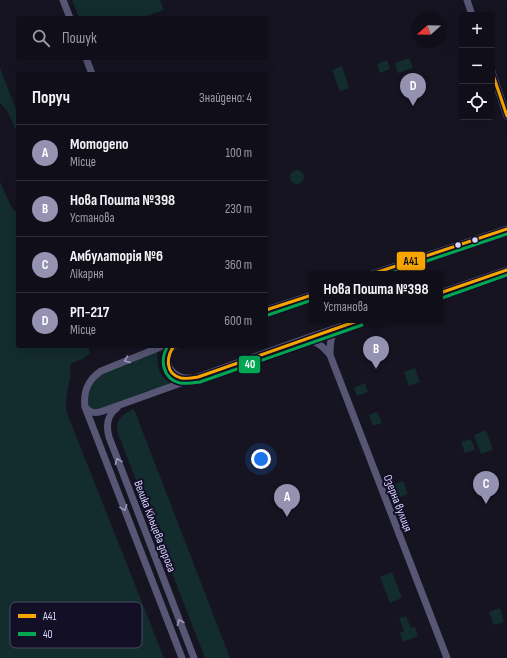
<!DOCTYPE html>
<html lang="uk">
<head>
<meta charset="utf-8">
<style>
  body { margin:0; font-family:"Sofia Sans Condensed",sans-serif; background:#191822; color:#f1f3f6 }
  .controls { position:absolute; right:12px; top:12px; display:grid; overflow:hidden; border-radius:4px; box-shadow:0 4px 16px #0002 }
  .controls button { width:36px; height:36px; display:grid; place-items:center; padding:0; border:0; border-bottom:1px solid #302f38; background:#100f19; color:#f1f3f6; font:20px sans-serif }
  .compass { position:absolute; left:411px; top:12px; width:36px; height:36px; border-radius:50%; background:#100f19; box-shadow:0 4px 16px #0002; rotate:250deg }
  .you { position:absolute; left:261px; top:459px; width:14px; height:14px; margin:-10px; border:3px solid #fff; border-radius:50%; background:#1a73e8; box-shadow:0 0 0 6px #1a73e833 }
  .badge { display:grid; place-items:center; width:26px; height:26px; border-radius:50%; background:#9591b1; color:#fff; font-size:13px; font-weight:700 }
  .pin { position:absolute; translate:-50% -33px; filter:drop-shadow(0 1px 2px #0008) }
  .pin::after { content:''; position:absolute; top:21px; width:14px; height:12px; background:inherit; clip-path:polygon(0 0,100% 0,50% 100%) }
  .popup { position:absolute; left:309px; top:271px; width:134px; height:52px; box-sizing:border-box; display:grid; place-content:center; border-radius:4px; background:#100f19; filter:drop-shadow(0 1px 3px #0005); font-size:13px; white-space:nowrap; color:#9c9ca2 }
  .popup b { font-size:15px; color:#f1f3f6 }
  .popup::after { content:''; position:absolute; left:50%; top:100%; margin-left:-8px; border:8px solid transparent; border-top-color:#100f19 }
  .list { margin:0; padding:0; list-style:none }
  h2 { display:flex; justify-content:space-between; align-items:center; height:52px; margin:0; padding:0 16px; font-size:17px }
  h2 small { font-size:13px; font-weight:400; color:#9c9ca2 }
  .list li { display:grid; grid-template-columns:26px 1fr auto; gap:12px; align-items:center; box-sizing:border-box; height:56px; padding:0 16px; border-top:1px solid #302f38 }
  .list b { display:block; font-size:15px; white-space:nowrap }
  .list p { margin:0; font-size:13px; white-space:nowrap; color:#9c9ca2 }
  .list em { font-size:13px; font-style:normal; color:#9c9ca2 }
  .icon { flex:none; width:22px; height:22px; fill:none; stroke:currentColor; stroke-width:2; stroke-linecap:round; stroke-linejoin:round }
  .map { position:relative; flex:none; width:507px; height:658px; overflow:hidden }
  .search { position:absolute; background:#100f19; box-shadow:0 4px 16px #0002; left:16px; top:16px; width:252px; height:44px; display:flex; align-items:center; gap:10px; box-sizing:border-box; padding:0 14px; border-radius:4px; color:#9c9ca2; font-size:15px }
  .panel { position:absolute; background:#100f19; box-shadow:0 4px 16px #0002; left:16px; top:72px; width:252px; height:276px; border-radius:4px }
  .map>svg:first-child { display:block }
  .green { fill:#132c2d }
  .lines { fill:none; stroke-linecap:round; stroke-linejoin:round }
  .secondary { stroke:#575674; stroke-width:7 }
  .bus-1-casing { stroke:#130f26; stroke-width:6 }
  .bus-2-casing { stroke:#130f26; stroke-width:6 }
  .bus-1 { stroke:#f7a600; stroke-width:3 }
  .bus-2 { stroke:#00a651; stroke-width:3 }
  .oneway { stroke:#9e9bc0 }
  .bus-dot { fill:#d9d4ff; stroke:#130f26; stroke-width:1.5 }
  .labels { text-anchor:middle; stroke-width:4; stroke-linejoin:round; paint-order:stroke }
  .street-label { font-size:12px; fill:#d9d4ff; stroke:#130f26 }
  .key { fill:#130f26; stroke:#4e4a67; stroke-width:1 }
  .key-label { font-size:11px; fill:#d9d4ff }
  .line-badge { stroke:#130f26; stroke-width:1.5 }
  .badge-label { font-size:11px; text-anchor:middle; font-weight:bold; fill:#fff }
  .pale-badge-label { font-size:11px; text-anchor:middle; font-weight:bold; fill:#111 }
</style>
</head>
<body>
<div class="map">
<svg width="507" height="658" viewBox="0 0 507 658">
  <rect width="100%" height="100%" fill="#161421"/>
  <path class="green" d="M72 0H160L164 10 140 18H79Z
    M409 58 413 68 398 73 395 63Z
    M387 60 390 69 380 73 377 64Z
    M342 66 349 88 340 91 332 70Z
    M0 68 18 114V135L8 112 0 103Z
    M290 177a7 7 0 1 1 14 0a7 7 0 1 1-14 0Z
    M0 182 11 206 18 215V346H88L90 353 83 359 74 362 70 365C73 381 63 394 67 413L164 658H0Z
    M157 351C158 358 157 367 161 374 164 379 168 380 170 385L147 391 97 411 89 407C83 393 94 381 104 373Z
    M415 368 420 382 409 386 404 372Z
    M365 383 368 392 357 396 354 388Z
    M134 409 230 658H205L117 431C117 417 123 414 134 409Z
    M377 412 382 423 373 426 369 415Z
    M486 430 493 450 481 454 474 435Z
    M471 439 475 450 465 453 461 442Z
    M403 481 408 494 399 497 395 484Z
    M392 572 402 598 390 603 380 577Z
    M500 608 504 622 494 625 489 612Z
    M406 616 411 628 415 627 418 636 403 642 400 633 404 631 399 618Z"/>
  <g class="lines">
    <path class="secondary" d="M63 0 70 18
      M467 0 472 15
      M86 58 92 74
      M492 72 507 116
      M372 274 507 229
      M440 293 507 270
      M266 310 312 295
      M304 339C316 341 322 345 330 355L447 658
      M163 346 101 371C88 380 83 391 85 407L182 658
      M174 346C159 361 172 380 191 378
      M330 355C330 344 330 334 339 328
      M85 407C90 413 95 414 103 411L301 340 360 320
      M117 408C107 415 106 426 109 437L194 658"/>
    <defs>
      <path id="bus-1" d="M492 72 507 116
        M372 274 507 229
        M440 293 507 270
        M266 310 312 295
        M174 346C166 357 165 374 181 378 187 379 193 378 198 377L360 320"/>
      <path id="bus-2" d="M388 274 507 234
        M442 298 507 275
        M268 315 312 300
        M168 346C159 360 163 379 180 383 186 384 193 383 200 382L362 325"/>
    </defs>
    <use href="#bus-1" class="bus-1-casing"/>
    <use href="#bus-2" class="bus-2-casing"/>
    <use href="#bus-1" class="bus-1"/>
    <use href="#bus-2" class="bus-2"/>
  </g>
  <defs><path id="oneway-chevron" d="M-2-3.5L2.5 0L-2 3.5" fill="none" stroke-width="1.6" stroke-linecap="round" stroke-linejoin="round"/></defs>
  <g class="oneway">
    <use href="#oneway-chevron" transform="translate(127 360) rotate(159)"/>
    <use href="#oneway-chevron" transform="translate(118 461) rotate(-111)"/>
    <use href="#oneway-chevron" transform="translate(124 508) rotate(69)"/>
    <use href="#oneway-chevron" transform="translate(180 622) rotate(-111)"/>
  </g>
  <g class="bus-dot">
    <circle cx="475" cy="240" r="3.5"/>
    <circle cx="458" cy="245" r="3.5"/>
  </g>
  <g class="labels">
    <g class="street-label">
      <text transform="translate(398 503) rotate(69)" y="4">Озерна вулиця</text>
      <text transform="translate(155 526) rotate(69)" y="4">Велика Кільцева дорога</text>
    </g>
  </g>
  <rect x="10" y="602" width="132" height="46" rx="6" class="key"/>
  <rect x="18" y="614" width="18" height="4" fill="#f7a600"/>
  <rect x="18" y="632" width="18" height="4" fill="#00a651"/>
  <g class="key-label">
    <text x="43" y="620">A41</text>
    <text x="43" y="638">40</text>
  </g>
  <g class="line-badge">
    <rect x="396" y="251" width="30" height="20" rx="4" fill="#f7a600"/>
    <rect x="238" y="355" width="23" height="19" rx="4" fill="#00a651"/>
  </g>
  <g class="badge-label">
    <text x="250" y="368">40</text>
  </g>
  <g class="pale-badge-label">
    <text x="411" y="265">A41</text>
  </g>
</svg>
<div class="controls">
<button>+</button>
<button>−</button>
<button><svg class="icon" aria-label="locate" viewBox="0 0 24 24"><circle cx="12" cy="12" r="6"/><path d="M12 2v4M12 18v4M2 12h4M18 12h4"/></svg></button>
</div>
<svg class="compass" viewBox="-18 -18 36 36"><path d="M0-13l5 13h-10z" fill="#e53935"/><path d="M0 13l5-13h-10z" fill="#9c9ca2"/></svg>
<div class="you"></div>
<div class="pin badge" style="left:287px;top:517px">A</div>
<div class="pin badge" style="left:376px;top:369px">B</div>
<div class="popup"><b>Нова Пошта №398</b>Установа</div>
<div class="pin badge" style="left:486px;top:504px">C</div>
<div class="pin badge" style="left:413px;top:106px">D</div>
<div class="search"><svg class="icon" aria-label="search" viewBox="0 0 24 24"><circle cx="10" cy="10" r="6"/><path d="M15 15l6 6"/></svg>Пошук</div>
<section class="panel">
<h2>Поруч<small>Знайдено: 4</small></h2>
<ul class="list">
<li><span class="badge">A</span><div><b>Мотодепо</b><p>Місце</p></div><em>100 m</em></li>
<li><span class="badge">B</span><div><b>Нова Пошта №398</b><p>Установа</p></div><em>230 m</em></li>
<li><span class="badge">C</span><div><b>Амбулаторія №6</b><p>Лікарня</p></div><em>360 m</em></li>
<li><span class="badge">D</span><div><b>РП-217</b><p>Місце</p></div><em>600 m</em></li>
</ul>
</section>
</div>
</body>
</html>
